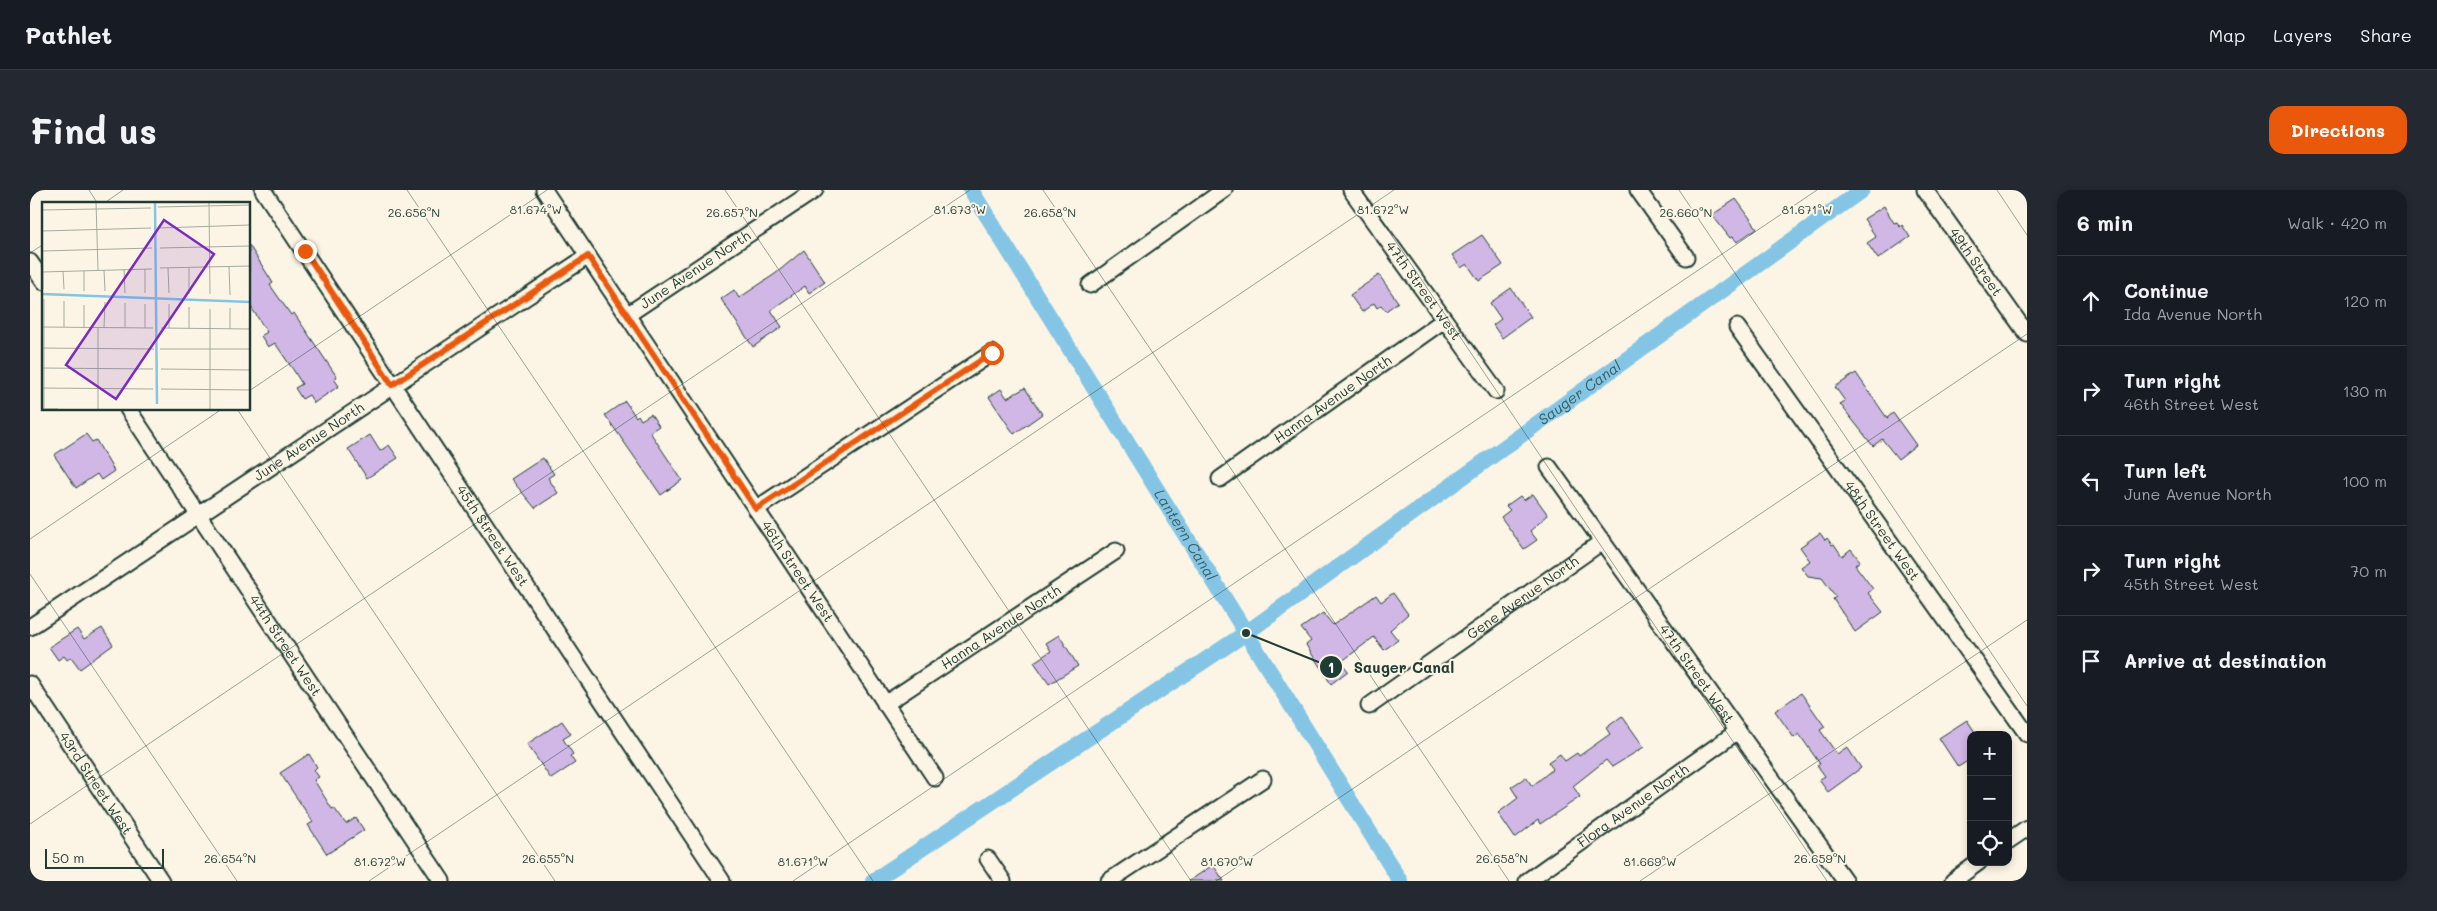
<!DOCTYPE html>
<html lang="en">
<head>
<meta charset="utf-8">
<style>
  body { margin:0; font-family:Mali,sans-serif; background:#242831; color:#f1f3f6 }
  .controls { position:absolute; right:15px; bottom:15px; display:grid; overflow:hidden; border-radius:10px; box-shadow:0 2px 8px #0003 }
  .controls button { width:45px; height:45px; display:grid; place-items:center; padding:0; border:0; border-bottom:1px solid #363941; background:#171b24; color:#f1f3f6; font:25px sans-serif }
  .scale { position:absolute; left:15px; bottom:12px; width:119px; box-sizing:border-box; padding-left:5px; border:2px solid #1f3d34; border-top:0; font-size:14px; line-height:18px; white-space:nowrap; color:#1f3d34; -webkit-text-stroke:4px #fcf5e5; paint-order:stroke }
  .stop { position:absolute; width:15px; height:15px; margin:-11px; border:4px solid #ea580c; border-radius:50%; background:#fff }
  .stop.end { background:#ea580c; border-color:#fff; box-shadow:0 1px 5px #0008 }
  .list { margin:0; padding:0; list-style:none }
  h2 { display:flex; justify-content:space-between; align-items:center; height:65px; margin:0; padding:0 20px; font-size:21px }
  h2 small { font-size:16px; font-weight:400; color:#9ea1a6 }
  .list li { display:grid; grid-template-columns:32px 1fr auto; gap:15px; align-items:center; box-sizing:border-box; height:90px; padding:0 20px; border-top:1px solid #363941 }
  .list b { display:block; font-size:19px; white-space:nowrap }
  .list p { margin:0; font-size:16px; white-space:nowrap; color:#9ea1a6 }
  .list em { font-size:16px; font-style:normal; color:#9ea1a6 }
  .icon { flex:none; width:28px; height:28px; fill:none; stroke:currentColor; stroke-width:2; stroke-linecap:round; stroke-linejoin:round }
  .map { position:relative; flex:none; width:1997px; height:691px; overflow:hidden; border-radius:15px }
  header { display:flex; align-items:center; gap:30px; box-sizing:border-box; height:70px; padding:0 25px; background:#171b24; border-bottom:1px solid #363941 }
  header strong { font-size:24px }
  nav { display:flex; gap:28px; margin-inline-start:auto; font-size:18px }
  .intro { display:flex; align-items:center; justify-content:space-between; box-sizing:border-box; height:120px; padding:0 30px }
  h1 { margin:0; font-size:35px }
  .button { padding:12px 22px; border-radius:15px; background:#ea580c; color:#fff; font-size:18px; font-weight:700 }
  main { display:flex; gap:30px; padding:0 30px }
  aside { flex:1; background:#171b24; border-radius:15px; box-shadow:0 2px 8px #0003 }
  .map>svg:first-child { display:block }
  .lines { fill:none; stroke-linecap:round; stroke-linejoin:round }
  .canal { stroke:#84c5e5; stroke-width:16 }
  .building { fill:#d0b7e5; stroke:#1f3d34 }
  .street-casing { stroke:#1f3d34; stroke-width:19 }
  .street { stroke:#fcf5e5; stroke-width:15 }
  .route { stroke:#ea580c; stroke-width:6 }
  .ticks { fill:none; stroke:#1f3d34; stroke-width:1; stroke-opacity:0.45 }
  .labels { text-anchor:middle; stroke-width:4; stroke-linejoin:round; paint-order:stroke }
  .street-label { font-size:14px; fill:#1f3d34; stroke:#fcf5e5 }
  .water-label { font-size:15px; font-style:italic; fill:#385f60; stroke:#fcf5e5 }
  .inset-river { fill:none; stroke:#84c5e5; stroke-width:2.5 }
  .inset-road { fill:none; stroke:#a4ab9e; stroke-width:1 }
  .view { fill:#7b2cbf; fill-opacity:0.15; stroke:#7b2cbf; stroke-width:2.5 }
  .inset-edge { fill:none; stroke:#1f3d34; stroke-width:2.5 }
  .ticks-label { font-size:12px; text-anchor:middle; fill:#1f3d34; stroke:#fcf5e5; stroke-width:4; stroke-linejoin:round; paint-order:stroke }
  .leader { fill:none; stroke:#1f3d34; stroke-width:2 }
  .callout-dot { fill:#1f3d34; stroke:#fcf5e5; stroke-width:2 }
  .mark-label { font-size:15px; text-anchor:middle; font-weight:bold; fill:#fff }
  .callout-label { font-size:15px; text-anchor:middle; font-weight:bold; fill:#1f3d34; stroke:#fcf5e5; stroke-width:4; stroke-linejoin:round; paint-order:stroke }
</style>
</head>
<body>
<header>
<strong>Pathlet</strong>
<nav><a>Map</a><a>Layers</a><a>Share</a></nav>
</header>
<div class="intro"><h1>Find us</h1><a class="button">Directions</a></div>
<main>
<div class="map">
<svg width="1997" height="691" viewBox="0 0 1997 691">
  <rect width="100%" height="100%" fill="#fcf5e5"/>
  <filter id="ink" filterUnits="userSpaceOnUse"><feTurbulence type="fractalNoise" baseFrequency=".02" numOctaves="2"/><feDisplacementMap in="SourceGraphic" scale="10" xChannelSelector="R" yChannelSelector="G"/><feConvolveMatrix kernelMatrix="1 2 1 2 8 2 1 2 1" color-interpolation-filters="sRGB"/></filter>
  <g filter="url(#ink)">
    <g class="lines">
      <g class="canal">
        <path id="s1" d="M941 0 1370 691"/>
        <path id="s2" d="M843 691 1216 443 1832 0"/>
      </g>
    </g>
    <path class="building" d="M1706 9 1727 38 1707 52 1703 47 1700 48 1682 25Z
      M1854 16 1864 33 1867 32 1870 37 1872 35 1880 47 1848 69 1837 53 1846 47 1834 29Z
      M1452 45 1473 75 1449 91 1437 74 1431 78 1422 65Z
      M219 55 243 93 240 95 261 125 264 123 272 135 307 187 304 189 309 196 284 213 279 205 272 209 265 198 272 194 264 181 245 153 238 157 231 146 237 142 219 114Z
      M774 60 795 92 779 103 775 96 741 120 752 137 723 157 691 109 704 100 709 108 745 84Z
      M1349 85 1368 112 1356 121 1351 115 1347 118 1344 113 1332 122 1320 105Z
      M1481 98 1501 127 1472 148 1463 135 1471 129 1460 113Z
      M1826 183 1857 228 1863 223 1886 255 1868 269 1852 249 1843 256 1810 214 1815 211 1805 197Z
      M995 198 1012 224 984 244 959 207 971 199 977 208Z
      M595 211 606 227 608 225 611 230 621 224 629 236 620 242 652 290 631 305 575 225Z
      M56 244 62 252 66 250 84 281 71 290 67 284 46 298 24 265Z
      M340 245 350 261 359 255 368 268 337 288 318 259Z
      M513 268 524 284 518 288 528 303 505 318 481 289Z
      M1503 304 1518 325 1500 341 1507 350 1494 359 1471 327 1480 320 1476 316 1490 306 1494 310Z
      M1790 343 1795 350 1797 348 1802 355 1804 354 1812 366 1821 359 1830 371 1825 375 1843 399 1838 403 1853 422 1825 442 1803 409 1806 407 1792 388 1778 386 1771 377 1780 371 1770 357Z
      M1363 403 1378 424 1360 440 1368 450 1354 460 1344 447 1311 472 1318 481 1301 494 1276 455 1281 451 1271 438 1293 423 1303 435 1346 405 1351 412Z
      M72 438 83 455 50 479 41 467 37 470 34 466 28 470 19 457 47 439 54 449Z
      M1029 445 1048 476 1019 494 1004 472 1021 461 1016 453Z
      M1771 503 1795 537 1790 540 1807 564 1817 557 1831 578 1798 602 1789 590 1795 586 1787 575 1790 574 1769 544 1764 548 1745 521Z
      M1592 526 1614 557 1582 577 1576 570 1543 596 1550 607 1510 634 1508 630 1485 648 1468 623 1488 608 1481 597 1496 587 1502 596 1523 579 1518 572 1530 564 1535 571 1547 563 1549 566 1580 544 1576 538Z
      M1937 530 1945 542 1941 545V569L1928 577 1909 548Z
      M532 531 541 544 533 549 543 564 540 566 545 573 521 589 497 554Z
      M279 564 287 577 284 580 289 587 284 590 302 619 304 618 316 634 326 628 334 640 297 664 278 635 283 632 250 583Z
      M1183 675 1194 691H1159Z"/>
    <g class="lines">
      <defs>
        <g id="street">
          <path id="s3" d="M233 0 692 691"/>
          <path id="s4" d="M514 0 905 588"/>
          <path id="s5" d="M1321 0 1466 201"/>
          <path d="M1608 0 1656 67"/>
          <path id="s6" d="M1895 0 1997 144"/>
          <path d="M0 72 14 92"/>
          <path d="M1060 95 1194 0"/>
          <path id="s7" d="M597 125 785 0"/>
          <path id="s8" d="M1707 137 1997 544"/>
          <path id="s9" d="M98 219 412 691"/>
          <path id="s10" d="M1519 277 1815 691"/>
          <path id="s11" d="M1190 289 1414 130"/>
          <path d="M726 319 962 163"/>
          <path id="s12" d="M0 437 558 66"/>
          <path id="s13" d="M0 494 131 691"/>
          <path id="s14" d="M855 514 1086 361"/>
          <path id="s15" d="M1339 516 1573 351"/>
          <path d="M1978 651 1997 638"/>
          <path d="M958 669 973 691"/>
          <path d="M1079 691 1233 589"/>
          <path id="s16" d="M1497 691 1708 541"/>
          <path d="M1923 691 1949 672"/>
        </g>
      </defs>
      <use href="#street" class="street-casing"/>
      <use href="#street" class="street"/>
    </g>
  </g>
  <g class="lines" filter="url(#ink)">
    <path class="route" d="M275 61 362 195 558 66 726 319 962 163"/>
  </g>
  <path class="ticks" d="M59 0 68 14M377 0 843 691M695 0 1161 691M1013 0 1479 691M1331 0 1797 691M1649 0 1997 516M1967 0 1997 45M73 14 93 0M0 63 14 54M219 201 517 0M207 219 525 691M0 349 192 219M0 384 207 691M0 634 940 0M339 691 1364 0M763 691 1787 0M1186 691 1997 144M1610 691 1997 430"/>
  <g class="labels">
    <g class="street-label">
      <text dy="5" stroke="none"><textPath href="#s6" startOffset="88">49th Street</textPath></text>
      <text dy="5" stroke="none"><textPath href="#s7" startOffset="82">June Avenue North</textPath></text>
      <text dy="5" stroke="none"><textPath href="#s5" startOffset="124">47th Street West</textPath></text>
      <text dy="5" stroke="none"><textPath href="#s11" startOffset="138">Hanna Avenue North</textPath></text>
      <text dy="5" stroke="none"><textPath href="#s12" startOffset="335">June Avenue North</textPath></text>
      <text dy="5" stroke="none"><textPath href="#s8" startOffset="250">48th Street West</textPath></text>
      <text dy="5" stroke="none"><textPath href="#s3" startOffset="415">45th Street West</textPath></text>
      <text dy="5" stroke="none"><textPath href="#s4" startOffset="458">46th Street West</textPath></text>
      <text dy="5" stroke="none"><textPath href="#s15" startOffset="188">Gene Avenue North</textPath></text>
      <text dy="5" stroke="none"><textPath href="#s14" startOffset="139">Hanna Avenue North</textPath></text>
      <text dy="5" stroke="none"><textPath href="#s9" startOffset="284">44th Street West</textPath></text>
      <text dy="5" stroke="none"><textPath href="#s10" startOffset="254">47th Street West</textPath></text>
      <text dy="5" stroke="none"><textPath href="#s13" startOffset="119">43rd Street West</textPath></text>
      <text dy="5" stroke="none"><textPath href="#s16" startOffset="130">Flora Avenue North</textPath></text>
    </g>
    <g class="water-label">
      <text dy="5" stroke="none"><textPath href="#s2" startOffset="859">Sauger Canal</textPath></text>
      <text dy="5" stroke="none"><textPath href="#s1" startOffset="406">Lantern Canal</textPath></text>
    </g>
  </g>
  <g transform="translate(12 12)">
    <rect width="208" height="208" fill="#fcf5e5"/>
    <path class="inset-river" d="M113 0 115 202M0 92 208 100"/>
    <path class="inset-road" d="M0 0 1 87M54 0 56 68M167 0 168 92M116 5 208 3M0 8 109 6M117 26 208 23M0 29 109 26M118 46 208 44M0 49 110 46M187 65 188 93M118 66 208 64M126 66 127 91M147 66V92M82 67 83 91M103 67V91M62 68 63 89M21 69 22 87M42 69V89M0 70 110 67M2 97V207M168 107V207M0 125 111 126M22 125V99M42 126V103M62 126 63 100M83 126V101M103 126V102M119 126 208 127M127 126V102M147 126V105M188 127V106M0 146 112 147M118 147H208M0 166 111 167M119 167 208 168M0 186 111 187M119 187 208 188M0 207H16M56 207V126"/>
    <path class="view" d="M122 18 172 52 74 197 24 163Z"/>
    <rect width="208" height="208" class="inset-edge"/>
  </g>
  <g class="ticks-label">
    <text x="506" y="24">81.674°W</text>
    <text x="930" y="24">81.673°W</text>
    <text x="1353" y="24">81.672°W</text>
    <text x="1777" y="24">81.671°W</text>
    <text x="384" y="27">26.656°N</text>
    <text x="702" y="27">26.657°N</text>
    <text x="1020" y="27">26.658°N</text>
    <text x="1656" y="27">26.660°N</text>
    <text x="200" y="673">26.654°N</text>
    <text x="518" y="673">26.655°N</text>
    <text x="1472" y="673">26.658°N</text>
    <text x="1790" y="673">26.659°N</text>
    <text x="350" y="676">81.672°W</text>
    <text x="773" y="676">81.671°W</text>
    <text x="1197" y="676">81.670°W</text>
    <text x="1620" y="676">81.669°W</text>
  </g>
  <path class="leader" d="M1216 443L1301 477"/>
  <g class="callout-dot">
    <circle cx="1216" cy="443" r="5"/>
    <circle cx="1301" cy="477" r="12"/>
  </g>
  <g class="mark-label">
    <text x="1301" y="483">1</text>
  </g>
  <g class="callout-label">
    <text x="1374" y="483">Sauger Canal</text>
  </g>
</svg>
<div class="controls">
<button>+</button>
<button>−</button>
<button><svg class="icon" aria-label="locate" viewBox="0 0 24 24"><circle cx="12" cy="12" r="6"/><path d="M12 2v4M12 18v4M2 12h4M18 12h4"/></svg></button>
</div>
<div class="scale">50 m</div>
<div class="stop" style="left:962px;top:163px"></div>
<div class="stop end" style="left:275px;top:61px"></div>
</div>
<aside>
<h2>6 min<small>Walk · 420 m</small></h2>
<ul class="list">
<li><svg class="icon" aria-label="ahead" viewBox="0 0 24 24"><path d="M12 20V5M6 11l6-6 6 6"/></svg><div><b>Continue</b><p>Ida Avenue North</p></div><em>120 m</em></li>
<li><svg class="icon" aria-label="right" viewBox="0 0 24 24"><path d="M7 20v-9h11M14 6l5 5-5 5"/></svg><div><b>Turn right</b><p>46th Street West</p></div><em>130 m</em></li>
<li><svg class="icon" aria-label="left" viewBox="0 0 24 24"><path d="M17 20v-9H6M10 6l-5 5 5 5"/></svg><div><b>Turn left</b><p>June Avenue North</p></div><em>100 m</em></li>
<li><svg class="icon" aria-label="right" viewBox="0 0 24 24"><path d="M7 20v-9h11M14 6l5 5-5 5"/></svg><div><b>Turn right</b><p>45th Street West</p></div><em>70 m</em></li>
<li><svg class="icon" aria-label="arrive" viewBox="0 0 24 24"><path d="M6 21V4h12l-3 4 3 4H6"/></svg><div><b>Arrive at destination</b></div></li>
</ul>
</aside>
</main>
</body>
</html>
